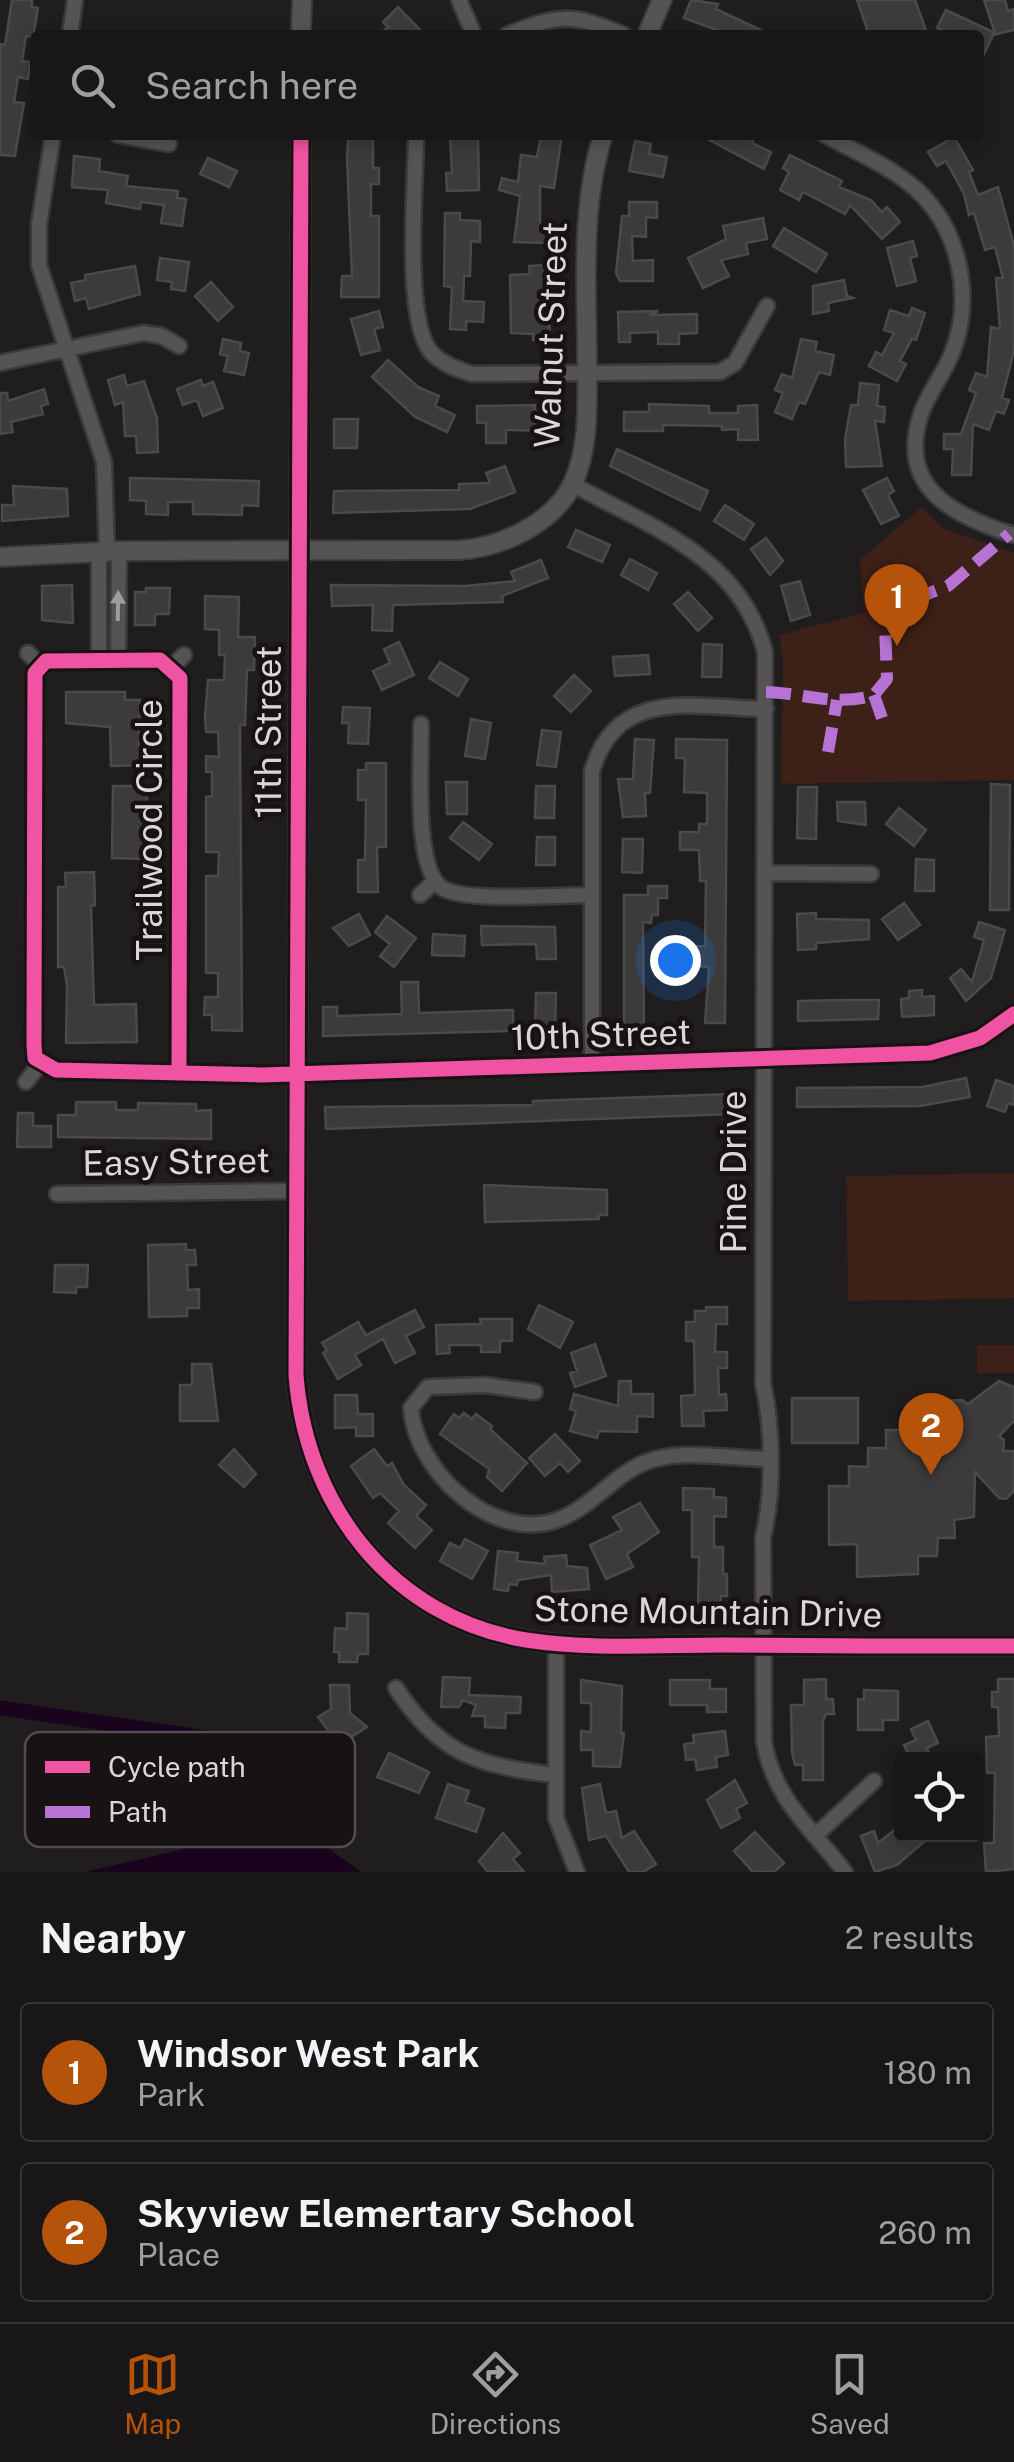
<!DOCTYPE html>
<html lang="en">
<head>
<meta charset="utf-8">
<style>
  body { margin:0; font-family:"Public Sans",sans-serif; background:#252323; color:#f1f3f6 }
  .controls { position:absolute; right:30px; bottom:30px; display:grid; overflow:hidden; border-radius:10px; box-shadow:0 5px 15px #0003 }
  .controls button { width:90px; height:90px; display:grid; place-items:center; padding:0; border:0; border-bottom:2px solid #363535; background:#181616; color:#f1f3f6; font:50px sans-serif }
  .you { position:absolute; left:675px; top:960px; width:35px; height:35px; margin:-25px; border:8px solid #fff; border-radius:50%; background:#1a73e8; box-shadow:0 0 0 15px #1a73e833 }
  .badge { display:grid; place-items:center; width:65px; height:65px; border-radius:50%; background:#b45309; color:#fff; font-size:32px; font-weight:700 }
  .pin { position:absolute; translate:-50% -82px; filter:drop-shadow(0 2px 5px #0008) }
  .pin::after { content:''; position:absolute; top:52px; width:35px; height:30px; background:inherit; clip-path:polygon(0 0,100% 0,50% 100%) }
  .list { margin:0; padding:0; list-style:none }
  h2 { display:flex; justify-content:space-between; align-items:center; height:130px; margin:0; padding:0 40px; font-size:42px }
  h2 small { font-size:32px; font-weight:400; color:#9f9fa1 }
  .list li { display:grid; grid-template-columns:65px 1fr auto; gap:30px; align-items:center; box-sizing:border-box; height:140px; margin:0 20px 20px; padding:0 20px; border:2px solid #363535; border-radius:10px }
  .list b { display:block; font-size:38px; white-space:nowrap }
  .list p { margin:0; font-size:32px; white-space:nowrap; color:#9f9fa1 }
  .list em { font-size:32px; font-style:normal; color:#9f9fa1 }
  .icon { flex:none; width:55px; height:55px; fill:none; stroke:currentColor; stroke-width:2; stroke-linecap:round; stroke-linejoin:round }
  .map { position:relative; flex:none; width:1014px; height:1872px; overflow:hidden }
  .search { position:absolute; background:#181616; box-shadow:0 5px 15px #0003; left:30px; right:30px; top:30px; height:110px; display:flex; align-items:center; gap:25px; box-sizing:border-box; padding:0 35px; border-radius:10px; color:#9f9fa1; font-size:38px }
  .sheet { height:450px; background:#181616 }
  nav { display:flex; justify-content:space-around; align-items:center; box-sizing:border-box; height:140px; border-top:2px solid #363535; background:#181616; font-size:28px; color:#9f9fa1 }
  nav a { display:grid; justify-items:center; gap:5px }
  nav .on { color:#b45309 }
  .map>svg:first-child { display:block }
  .green { fill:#3d2018 }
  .water { fill:#1a031d }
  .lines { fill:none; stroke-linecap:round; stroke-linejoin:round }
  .canal { stroke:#1a031d; stroke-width:15 }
  .building { fill:#3c3a3a; stroke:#4c494a; stroke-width:2.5 }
  .minor-casing { stroke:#3b393a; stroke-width:19 }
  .tertiary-casing { stroke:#3b393a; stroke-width:22 }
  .minor { stroke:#555353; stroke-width:14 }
  .tertiary { stroke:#555353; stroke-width:18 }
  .quiet { stroke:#b673d3; stroke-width:12; stroke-dasharray:25 12; stroke-linecap:butt }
  .cycleway-casing { stroke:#171314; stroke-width:21 }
  .cycleway { stroke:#f153a3; stroke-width:15 }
  .oneway { fill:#9f9c9c }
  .labels { text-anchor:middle; stroke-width:9; stroke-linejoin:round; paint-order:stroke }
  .street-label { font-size:35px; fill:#dbd7d8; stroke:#171314 }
  .key { fill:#171314; stroke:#524e4f; stroke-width:2.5 }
  .key-label { font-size:28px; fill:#dbd7d8 }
</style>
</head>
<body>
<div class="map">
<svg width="1014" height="1872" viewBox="0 0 1014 1872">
  <rect width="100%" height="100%" fill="#201d1e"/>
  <path class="green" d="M922 507 944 529 1014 553V780L781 784 783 658 779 635 864 613 860 560Z
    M1014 1173V1298L848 1301 846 1176Z
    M977 1345H1014V1373H977Z"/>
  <path class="water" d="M279 1827 313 1837 361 1872H85Z"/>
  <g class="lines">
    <path class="canal" d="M0 1708 242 1743 277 1756"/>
  </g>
  <path class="building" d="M12 0H32V7L38 8 33 37 26 36 22 61 31 62 28 79 18 77 14 102 24 103 15 156 0 155V44L5 45Z
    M691 0 718 4 716 9 771 35H730L684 18Z
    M857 0H915L926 30 910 35H869Z
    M984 0H1005L1008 11 1014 9V30L993 35 979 65V35H952L937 28 946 10 995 33Z
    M398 7 425 35H379L388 27 383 22Z
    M353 135H373V168H379V184H371V216H379V297H341L342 276H352L347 158 348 140H353Z
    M450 135H478L479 190 447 191 446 173H452Z
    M541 135H562L554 188 540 186V228H548V243L514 242 520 196 499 190 502 178 518 182 521 155 537 157Z
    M700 135H755L752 143 771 152 764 169Z
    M954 137 973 170 969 172 978 195 998 187 1014 246V350L1002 398 1009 400 1004 414 996 411 989 430 973 424 971 475H952L953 449H944V434H961L976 393 969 390 976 373 987 377 991 327 1000 329 996 278H1003L995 247 985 250 974 213 969 215 964 194 946 161 937 166 928 152Z
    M635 141 651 144 649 154 667 157 663 177 629 171Z
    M790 155 842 181 839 187 871 200 882 212 887 207 900 222 882 239 850 205 845 214 803 192 799 200 780 190 789 172 783 168Z
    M74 156 100 159 99 171 128 176 126 186 178 191 177 198 186 199 182 226 161 223 164 205 141 202 140 209 106 203 108 190 72 187Z
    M208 158 237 171 229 187 200 174Z
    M629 202H657V218L646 217V237L632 236 633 261 653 260V281H620L616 273 622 216H629Z
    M445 213H460V220L480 221V242L471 241 470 276H464L463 301 484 302 483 322 466 321V330L450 329 452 287 444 286Z
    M763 218 767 239 746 243 748 254 721 260 729 276 703 288 688 258 726 239 723 226Z
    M784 228 827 254 816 272 773 246Z
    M913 241 917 256 910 258 916 281 897 286 887 248Z
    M160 258 189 262 185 291 171 289 172 282 157 280Z
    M547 265 550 340H533V334L511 333 510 275 530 274 529 266Z
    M135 266 140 294 89 309 86 298 75 301 71 283 86 280 85 275Z
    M844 280 847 296 853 298 828 303 829 311 813 314V286Z
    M211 282 233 307 218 321 195 296Z
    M912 308 925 313 916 340 912 339 900 361 906 364 897 381 869 366 876 352 882 355 894 333 884 330 890 310 909 316Z
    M379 311 383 327 374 329 380 350 361 355 351 319Z
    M658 311 649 315 697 314V333L679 334V344H658V332L630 333V342H619L618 312Z
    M223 339 241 343 240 351 249 353 244 375 224 371 228 356 220 354Z
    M801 339 817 342 815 351 834 355 830 375 819 372 805 404 799 402 792 419 775 412 783 393 775 390 782 374 792 378Z
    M388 360 418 387 439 396 435 406 455 415 447 432 415 417 372 377Z
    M124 375 127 386 144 381 157 418 158 452 137 453 136 436H125L123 402 115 405 108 380Z
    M201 380 203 386 213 382 223 408 203 416 197 400 183 405 177 389Z
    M860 383 879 385 877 406 885 407 884 422 875 421 882 466 846 467 845 439 851 405H858Z
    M44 389 48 404 41 406 43 414 11 422 13 432 0 434V393H7L8 401Z
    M649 404 709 406V413H738V406L757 405 758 440H738V429L722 430V426L663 425V431H624V412H649Z
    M535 405V412H550V431L506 430V443H486V423H477V406Z
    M334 419H358L357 448H334Z
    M617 449 708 491 700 510 610 466Z
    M505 466 515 492 470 509 333 513 334 491 459 490V484L490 483 486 473Z
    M130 478 259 481 258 506 242 505V515L193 514V502H168V515L146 514V501L130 500Z
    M887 478 894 491 888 495 899 516 881 524 863 490Z
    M13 486 67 489 68 516 2 521V505H14Z
    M725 505 754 524 744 540 714 521Z
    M576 530 610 545 602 562 568 547Z
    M766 538 783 561 770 575 751 549Z
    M630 559 657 573 648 590 621 575Z
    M541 560 548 578 502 596 503 602 393 605 392 631 372 630 373 605 332 606 331 585 465 586 515 581 511 572Z
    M800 581 810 615 791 621 781 586Z
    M72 585 73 623 42 620V586Z
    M146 588H170L169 614H155V625H135V592H146Z
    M688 592 712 618 698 631 674 604Z
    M205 596 239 597 238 637H255L254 670H247L245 725H240L242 1031 212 1030V1015H204L205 997H218V973H206V876H218L219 852H206V797L212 796V772H206V756L219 757 218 732H206L205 717 208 680H224L225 655H219V630L205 629Z
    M399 642 414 675 382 690 373 671 390 663 384 649Z
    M703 644 722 645 721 677H702Z
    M648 655 650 674 615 676 613 657Z
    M440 662 468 679 458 696 429 678Z
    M574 675 591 691 571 712 554 696Z
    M66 692H125V700H140L139 746H147L148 765 111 766 110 727 66 723Z
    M343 707 370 708 368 744 348 743 349 723H342Z
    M471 719 491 723 485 759 465 756Z
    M542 730 561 732 556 767 537 765Z
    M635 739 654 740 650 793H645L646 816 623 817 618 779H633Z
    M676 739 727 740 725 1023H705L709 967 698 966V960H676V947L705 946 706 881H700L699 850H680V832H699V824H707V793L684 792 685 758H676Z
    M366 763H386V847H377L378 892H358V860H365L366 800H358V770H366Z
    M446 782H467V814H447Z
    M991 784 1010 785 1009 910H990Z
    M113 786H147L146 859 112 858Z
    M536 786H555L554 818H535Z
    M798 787H817L816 839 797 838Z
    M837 802H865L866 825 838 821Z
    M899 808 926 830 914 846 886 824Z
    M463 822 492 844 479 860 450 838Z
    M537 837H555V865H536Z
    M623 839H643L642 873 622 872Z
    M916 859 934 860V891H915Z
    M94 872 95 905 91 906 94 1005 136 1004 137 1042 66 1043 67 986 64 967H58V887H66L65 873Z
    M648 886H667V898H658V915H652L651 923 643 922 644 1028 624 1027V895H648Z
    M904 903 920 925 898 940 882 919Z
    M816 913V919L869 920V939L816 943V949L798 950 797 914Z
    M359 914 370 935 349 946 333 928Z
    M387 916 416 938 394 967 380 956 390 944 375 932Z
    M979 922 1005 930 991 978 966 1001 950 978 961 969 972 982 984 940 974 937Z
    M481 926 555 927 556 959H537L536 944 482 945Z
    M433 934 465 936 464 956 432 955Z
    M401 982H418L419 1013 513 1010V1031L323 1036V1007H337V1016L402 1014Z
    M922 990V997L934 996V1015L902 1017 901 999 909 998V991Z
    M536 993H556L555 1027H535Z
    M845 1000H879L878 1019 798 1021V1001Z
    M966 1078 970 1097 920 1106 797 1107V1088L922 1087Z
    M996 1080 1014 1086V1105L1008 1103 1005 1112 987 1106Z
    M730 1094V1114L326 1129 325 1107 533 1105V1101Z
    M76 1102H116V1110H138V1103L196 1104V1111L211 1110V1139L58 1137V1115H76Z
    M18 1113H33V1126H51V1147H17Z
    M484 1185 607 1190V1215H599V1219L485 1222Z
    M186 1244V1250H195L196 1265H187L188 1290 199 1289V1308H187V1316L149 1317 148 1245Z
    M55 1265H88L87 1287H76V1293L54 1292Z
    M539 1305 573 1322 560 1348 528 1329Z
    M706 1307H727V1324H716L715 1352H727V1368H718L719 1395 726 1394 727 1410 703 1411 704 1426H682L681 1396 695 1395 694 1341H686V1322H695V1311H706Z
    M415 1310 424 1327 406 1336 415 1353 395 1363 383 1339 355 1355 361 1365 338 1379 323 1353 327 1350 322 1343 358 1322 366 1335Z
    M480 1319H512V1341H500V1352H481V1345H449L450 1353 437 1354 436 1325 481 1324Z
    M595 1344 606 1376 575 1387 570 1373 577 1371 571 1353Z
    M192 1364H211L218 1421H180V1385H192Z
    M619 1381H631V1394H653V1417L637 1416V1432L599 1431 597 1438 570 1431 576 1411 570 1409 574 1394 618 1406Z
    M999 1381 1014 1387V1421L999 1436 1004 1440 1003 1451H1014V1491L1006 1499 999 1498 975 1472 974 1517 954 1520 955 1538H938L937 1556H918V1574L857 1577V1544L829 1545V1486H849V1466L868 1467V1448H886V1430H911L940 1401 962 1400 968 1404Z
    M335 1395H357L358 1414H373V1436H356V1427L335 1428Z
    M792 1398H858V1443H792Z
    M464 1413 472 1419 476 1414 492 1426 490 1429 527 1463 502 1491 487 1477 489 1469 440 1434 454 1414 459 1418Z
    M555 1434 580 1461 568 1472 560 1463 545 1476 529 1458Z
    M234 1449 256 1474 244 1487 219 1465Z
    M374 1449 387 1466 392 1463 404 1485 426 1505 416 1516 432 1530 415 1548 388 1523 399 1511 380 1493 373 1498 351 1466Z
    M683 1488 714 1489V1497L726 1498V1517L714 1516V1547H723V1574H727V1596H721L720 1605H698L699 1557H692V1510H683Z
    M640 1503 659 1532 627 1554 633 1567 606 1579 590 1545 622 1530 613 1517Z
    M465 1539 488 1551 472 1579 440 1561 450 1543 460 1548Z
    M498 1551 518 1553 517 1561 545 1564 544 1557 566 1555 567 1566 587 1568 589 1589 552 1592 551 1575 518 1580 517 1585 509 1584 508 1591 494 1589Z
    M347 1613 368 1614V1654H358L357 1662H339V1652H334L335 1628 347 1629Z
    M443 1677 470 1678 469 1695 521 1697 520 1713H506L505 1728 485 1727V1716H472L476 1705 463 1700 459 1707H441Z
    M826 1679V1699H833L834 1714H826L823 1721V1780H803V1765H795L792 1752 791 1705H804V1680Z
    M998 1679H1014V1869L986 1872 984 1843H994L995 1773H987L986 1737 999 1736 998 1707H992V1692H998Z
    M581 1680 622 1686 621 1733H624L620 1767 593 1766V1750H581V1731L591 1732V1703H581Z
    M670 1680H710V1689H726V1712H707V1705H670Z
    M330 1685H349L350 1713 367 1727 339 1745 318 1717 331 1709Z
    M864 1690 898 1691V1720H883V1730H858V1699L864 1700Z
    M928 1721 938 1743 927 1748 929 1754 911 1760 904 1745 916 1740 911 1729Z
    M725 1731 728 1755 716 1757 717 1767 697 1770 695 1759 686 1760 684 1744 694 1743 693 1735Z
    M389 1753 429 1772 419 1793 377 1777Z
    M735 1780 747 1803 736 1809 740 1818 721 1828 707 1800Z
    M448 1784 469 1791 465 1802 484 1809 476 1832 436 1818Z
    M600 1784 606 1813 616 1811 622 1838 634 1831 656 1864 643 1872H629L606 1836 589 1840 582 1788Z
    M902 1824V1834H933L897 1865 875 1872 861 1836 874 1831 878 1843Z
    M755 1832 784 1863 774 1872H753L734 1851Z
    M503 1833 520 1853 513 1859 524 1872H488L479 1861Z"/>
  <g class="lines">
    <defs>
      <path id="minor" d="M459 0 474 35
        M70 35 75 0
        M507 35C558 14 572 13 624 35
        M53 135 39 224V265L104 462 107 551
        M118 135 169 144
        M416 135C416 182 403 319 431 352 442 364 457 369 472 374L720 372 735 363 767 306
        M825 135C856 152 890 166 917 190 960 230 974 298 952 353 944 374 928 393 921 414 896 489 956 517 1014 535
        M0 363 143 333 162 336 179 346
        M572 484C652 528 740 556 765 652L763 1383C773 1429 774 1492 763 1537L764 1741C773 1798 812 1829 845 1872
        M28 653 40 665
        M99 660V551
        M118 660 119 551
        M172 667 184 655
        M421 724C422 758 412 873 444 889 468 902 560 895 592 895
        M766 873 871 874
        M420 895 434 882
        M592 1065V771C617 685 696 708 766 709
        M179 1073 180 678 160 660 46 661 35 673 34 1044 35 1058 56 1070 262 1075 930 1053 980 1038 1014 1014
        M26 1082 40 1064
        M57 1194 297 1191
        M535 1392 485 1385 428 1387 411 1408C415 1470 492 1543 557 1520 591 1508 613 1475 646 1462 680 1448 732 1459 768 1459
        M556 1643V1818L577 1872
        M396 1688C439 1755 480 1766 555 1775
        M815 1836 874 1781"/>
      <path id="tertiary" d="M301 35 302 0
        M647 35 662 0
        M301 135 296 1375C306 1506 392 1618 526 1640 591 1650 659 1645 724 1645 821 1646 917 1646 1014 1646
        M0 557 119 551 459 550C501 548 554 523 573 483 590 446 587 402 587 362 587 287 580 208 603 135"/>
    </defs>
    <use href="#minor" class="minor-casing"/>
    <use href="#tertiary" class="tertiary-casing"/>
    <use href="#minor" class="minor"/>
    <use href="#tertiary" class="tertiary"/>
    <path class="quiet" d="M766 692C803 693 838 707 874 695L887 679 885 626 901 604 948 586 1009 534
      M874 695 882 718
      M828 752 837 700"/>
    <defs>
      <path id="cycleway" d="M301 135 296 1375C306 1506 392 1618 526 1640 591 1650 659 1645 724 1645 821 1646 917 1646 1014 1646
        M179 1073 180 678 160 660 46 661 35 673 34 1044 35 1058 56 1070 262 1075 930 1053 980 1038 1014 1014"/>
    </defs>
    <use href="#cycleway" class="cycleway-casing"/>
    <use href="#cycleway" class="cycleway"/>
  </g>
  <defs><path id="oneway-solid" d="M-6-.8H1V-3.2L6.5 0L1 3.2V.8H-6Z" transform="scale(2.5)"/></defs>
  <use class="oneway" href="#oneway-solid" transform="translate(118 606) rotate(-89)"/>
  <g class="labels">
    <g class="street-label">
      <text transform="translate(551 335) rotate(-88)" y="12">Walnut Street</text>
      <text transform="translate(269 732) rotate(-90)" y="12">11th Street</text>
      <text transform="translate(150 830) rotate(-90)" y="12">Trailwood Circle</text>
      <text transform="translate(601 1035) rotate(-2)" y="12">10th Street</text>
      <text transform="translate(176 1162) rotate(-1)" y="12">Easy Street</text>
      <text transform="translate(734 1172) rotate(-90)" y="12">Pine Drive</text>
      <text transform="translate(708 1612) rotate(1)" y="12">Stone Mountain Drive</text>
    </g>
  </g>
  <rect x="25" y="1732" width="330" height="115" rx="15" class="key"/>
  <rect x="45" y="1761" width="45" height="12" fill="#f153a3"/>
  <rect x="45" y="1806" width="45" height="12" fill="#b673d3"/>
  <g class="key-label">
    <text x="108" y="1777">Cycle path</text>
    <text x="108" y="1822">Path</text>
  </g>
</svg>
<div class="controls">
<button><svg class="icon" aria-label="locate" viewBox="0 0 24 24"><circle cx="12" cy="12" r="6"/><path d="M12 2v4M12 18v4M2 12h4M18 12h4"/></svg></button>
</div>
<div class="you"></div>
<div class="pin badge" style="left:897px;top:646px">1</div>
<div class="pin badge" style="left:931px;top:1475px">2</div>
<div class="search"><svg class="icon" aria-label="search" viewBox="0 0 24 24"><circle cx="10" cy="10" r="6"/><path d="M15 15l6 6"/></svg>Search here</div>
</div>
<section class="sheet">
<h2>Nearby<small>2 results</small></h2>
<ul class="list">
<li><span class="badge">1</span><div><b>Windsor West Park</b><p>Park</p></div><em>180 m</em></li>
<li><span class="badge">2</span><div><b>Skyview Elemertary School</b><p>Place</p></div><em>260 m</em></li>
</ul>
</section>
<nav>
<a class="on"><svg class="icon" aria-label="map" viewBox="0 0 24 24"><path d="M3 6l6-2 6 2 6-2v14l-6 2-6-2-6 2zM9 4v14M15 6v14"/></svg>Map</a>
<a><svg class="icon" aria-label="directions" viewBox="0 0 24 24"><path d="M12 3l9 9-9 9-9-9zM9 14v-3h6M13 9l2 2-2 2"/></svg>Directions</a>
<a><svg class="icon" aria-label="saved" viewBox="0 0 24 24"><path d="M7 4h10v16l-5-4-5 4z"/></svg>Saved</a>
</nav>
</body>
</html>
